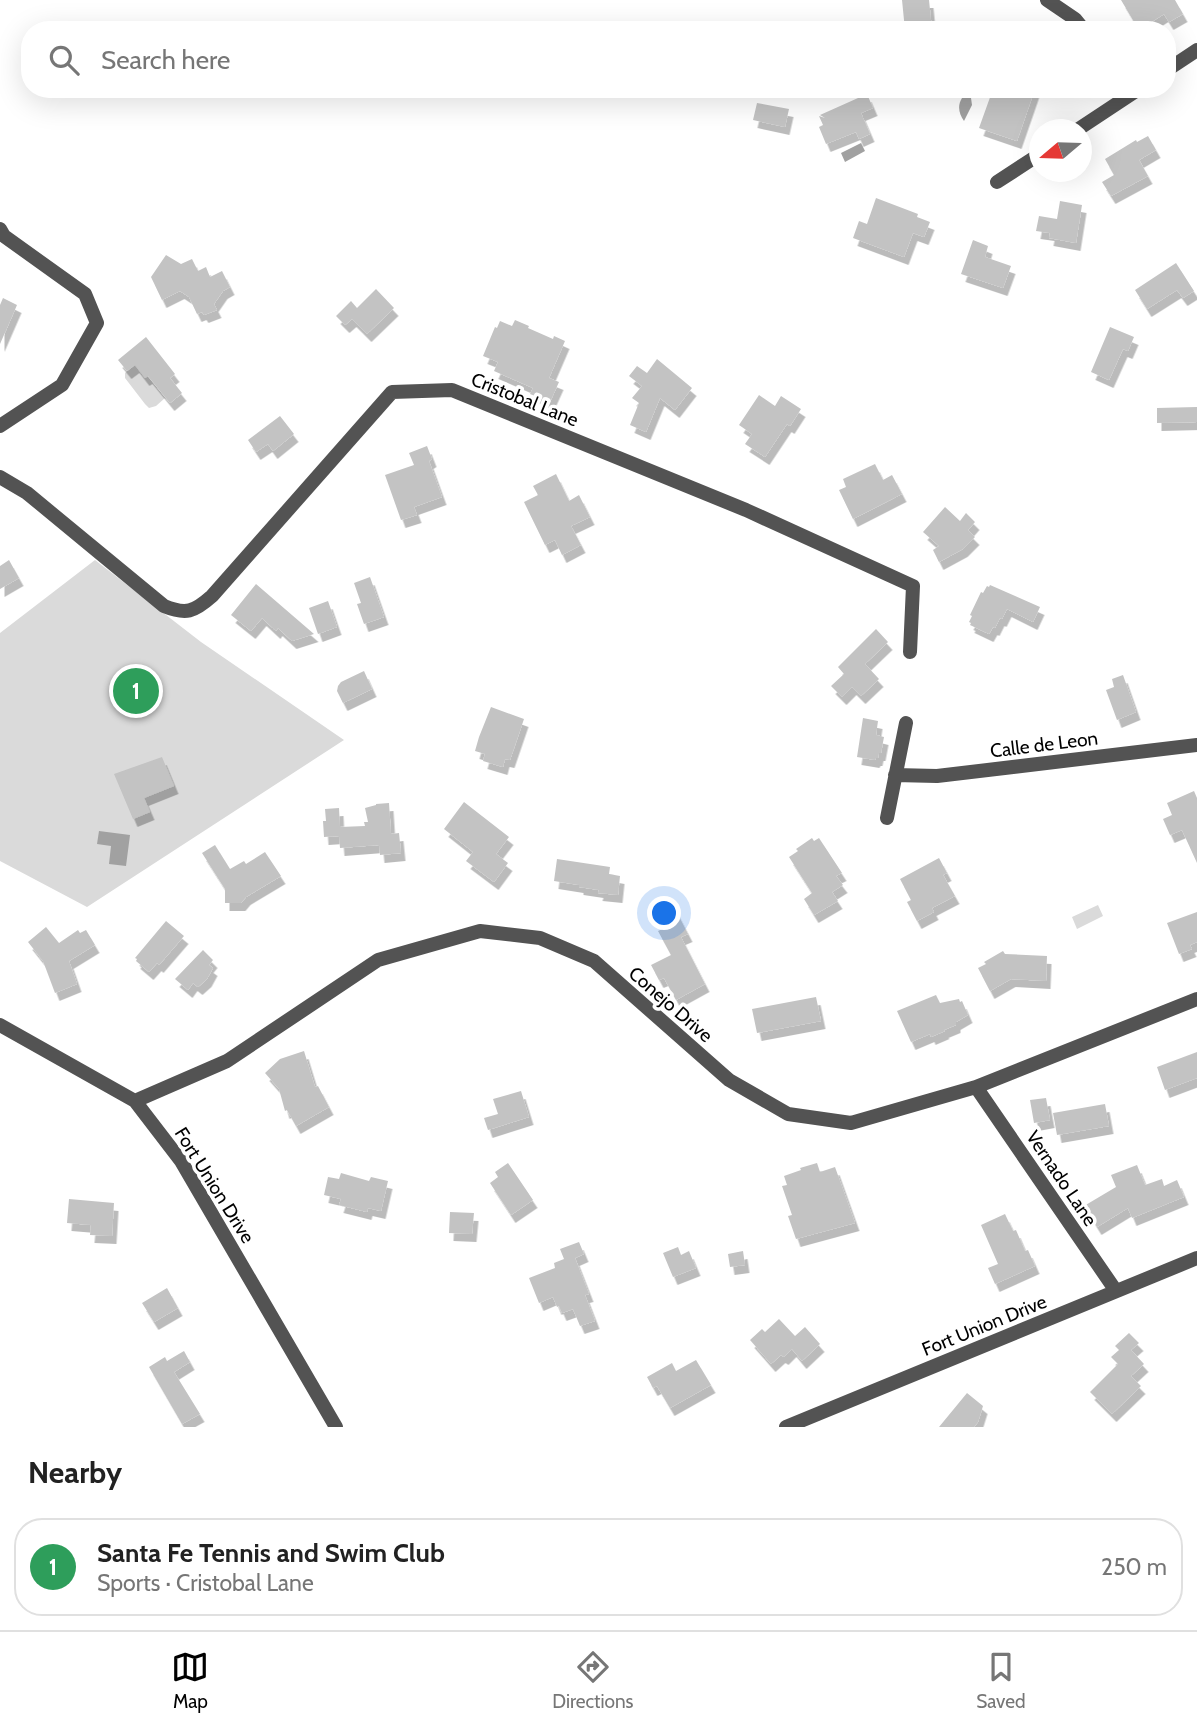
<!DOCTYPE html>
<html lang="en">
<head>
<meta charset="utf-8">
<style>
  body { margin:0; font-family:Cabin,sans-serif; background:#f6f6f6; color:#222 }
  .compass { position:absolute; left:1029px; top:119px; width:63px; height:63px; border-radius:50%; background:#fff; box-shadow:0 7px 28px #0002; rotate:251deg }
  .you { position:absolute; left:665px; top:914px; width:24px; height:24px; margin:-18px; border:5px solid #fff; border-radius:50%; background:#1a73e8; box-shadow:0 0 0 10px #1a73e833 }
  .badge { display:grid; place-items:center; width:46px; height:46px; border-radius:50%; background:#000; color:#fff; font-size:23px; font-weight:700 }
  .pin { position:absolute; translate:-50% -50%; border:4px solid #fff; box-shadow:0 2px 7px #0006 }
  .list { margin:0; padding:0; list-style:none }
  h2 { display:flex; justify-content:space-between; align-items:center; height:91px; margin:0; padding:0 28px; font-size:30px }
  h2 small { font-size:23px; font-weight:400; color:#767676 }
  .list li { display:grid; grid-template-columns:46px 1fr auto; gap:21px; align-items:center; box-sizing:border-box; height:98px; margin:0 14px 14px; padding:0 14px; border:2px solid #e0e0e0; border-radius:28px }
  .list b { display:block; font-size:26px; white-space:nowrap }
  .list p { margin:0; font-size:23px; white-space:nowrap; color:#767676 }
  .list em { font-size:23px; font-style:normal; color:#767676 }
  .icon { flex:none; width:38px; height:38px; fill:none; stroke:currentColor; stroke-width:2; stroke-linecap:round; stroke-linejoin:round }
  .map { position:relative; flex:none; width:1197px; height:1427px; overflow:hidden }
  .search { position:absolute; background:#fff; box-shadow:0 7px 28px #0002; left:21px; right:21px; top:21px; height:77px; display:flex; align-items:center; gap:18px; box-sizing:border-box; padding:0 24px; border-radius:28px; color:#767676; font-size:26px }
  .sheet { height:203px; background:#fff }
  nav { display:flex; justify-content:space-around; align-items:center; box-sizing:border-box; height:98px; border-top:2px solid #e0e0e0; background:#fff; font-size:19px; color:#767676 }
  nav a { display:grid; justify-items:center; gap:4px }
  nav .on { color:#000 }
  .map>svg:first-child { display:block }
  .green { fill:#dadada }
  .water { fill:#a1a1a1 }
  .building { fill:#c3c3c3; filter:url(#shadow) }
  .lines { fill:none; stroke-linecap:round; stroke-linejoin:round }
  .street { stroke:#535353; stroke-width:14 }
  .labels { text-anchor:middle; stroke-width:7; stroke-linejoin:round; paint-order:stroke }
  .street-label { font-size:19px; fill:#000; stroke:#fff }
</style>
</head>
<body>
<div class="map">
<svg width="1197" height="1427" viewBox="0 0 1197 1427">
  <defs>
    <filter id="shadow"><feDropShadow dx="4.5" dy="8" stdDeviation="0" flood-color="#0004"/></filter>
  </defs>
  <rect width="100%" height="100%" fill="#fff"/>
  <path class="green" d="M137 363 165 398 156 406 149 408 145 404 125 378V373Z
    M95 560 201 642 344 740 87 907 0 861V633Z
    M1098 905 1103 916 1077 929 1072 917Z"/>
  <path class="water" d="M967 96 971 98 972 105 964 121C959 114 957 106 962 98Z
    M861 143 865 151 845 162 841 153Z
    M99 831 130 835 126 866 109 864 111 846 97 844Z"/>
  <path class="building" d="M902 0H929L932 30H905Z
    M1121 0H1175L1183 14 1169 22 1164 14 1139 30Z
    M993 89H1035L1017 141 979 128Z
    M867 94 873 108 861 113 870 134 859 139 856 132 826 144 819 127 823 125 819 116 825 118 820 115Z
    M757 103 789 109 785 127 753 120Z
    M1148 136 1156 150 1139 160 1148 176 1111 196 1102 182 1114 175 1105 159 1136 140 1137 142Z
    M876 198 918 214 917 217 930 222 924 237 913 233 904 257 853 238 859 221 867 224Z
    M1060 201 1082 205 1076 243 1049 238 1050 233 1036 231 1039 216 1057 219Z
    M973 240 988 246 985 257 1011 266 1003 288 961 274Z
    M166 255 181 264 192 259 198 271 206 267 210 277 222 271 230 287 223 291 214 304 217 310 204 315 202 312 197 314 189 297 180 291 162 300 151 277Z
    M1176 263 1194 291 1183 298 1177 290 1147 309 1135 290Z
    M376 289 394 308 367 334 352 319 345 325 336 316 351 301 357 308Z
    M3 298 17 305 0 344V305Z
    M515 320 529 326 528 328 553 339 554 336 565 341 549 378 559 382 550 402 530 394 533 388 494 371 498 362 483 356 495 327 497 328 500 321 512 326Z
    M1110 327 1134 337 1128 351 1123 349 1109 380 1091 372Z
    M146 337 175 374 170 378 182 393 170 403 148 376 145 378 135 365 127 371 118 360Z
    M657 359 692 388 675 410 660 398 646 432 630 425 639 403 632 398 642 386 629 376 637 366 647 373Z
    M759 395 775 406 781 396 801 409 790 426 787 424 765 457 745 444 752 434 739 425Z
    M1197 407V422L1157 423V408Z
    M280 416 294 434 273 451 268 444 256 452 248 440Z
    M427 446 432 459 429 461 442 497 414 507 417 515 401 520 385 475 414 465 409 453Z
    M875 464 883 480 892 475 902 494 853 519 839 490 846 487 843 479Z
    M556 474 569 501 579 495 590 517 571 526 581 545 562 555 555 540 545 545 524 502 538 495 533 486Z
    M945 507 960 521 966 513 975 522 968 530 975 537 963 549 939 562 933 550 939 546 923 532Z
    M9 560 19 578 0 589V566Z
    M370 577 384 617 364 624 357 604 361 603 354 583Z
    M256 584 314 634 292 641 278 628 276 631 262 618 251 631 231 615Z
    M990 585 1040 607 1033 622 1007 609 1002 619 1000 618 995 628 993 627 989 634 970 625 971 623 969 622 972 616 970 615 981 592 983 593 987 586 989 587Z
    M328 601 337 627 318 634 309 608Z
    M876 629 888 642 865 664 879 679 861 696 852 687 842 697 831 686 844 674 838 667Z
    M364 671 372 689 343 703 337 691 338 686 341 682Z
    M1123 675 1136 712 1117 720 1106 690 1114 687 1112 679Z
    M491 707 524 719 510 760 505 759 503 767 483 761 485 754 475 751 479 737Z
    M863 718 878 721 876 735 884 737 881 753H879L878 758H876L875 760 857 757Z
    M162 757 174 786 144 798 150 812 133 819 114 774Z
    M1194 791 1197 798V863L1182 830 1170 835 1163 819 1172 815 1167 803Z
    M464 802 509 837 496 854 508 863 494 882 466 861 473 852 444 829Z
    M389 803 391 834 399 833 401 853 380 855 379 845 340 848 339 836 324 837 323 821H326L325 809 339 808 340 827 365 826 364 822H368L365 808 376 805V804Z
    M812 838 814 841 819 838 842 873 836 876 843 885 832 892 838 901 814 915 804 899 812 893 789 857 798 851 796 849Z
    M215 845 230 869 244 861 246 864 265 852 281 876 246 897 241 903H225V889L202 853Z
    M939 858 947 873 943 875 955 896 932 908 934 912 917 921 907 902 911 900 900 879Z
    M557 859 610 867 609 874 620 876 618 895 598 893 599 890 579 887V885L554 881Z
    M675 909 688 934 681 937 705 984 676 1000 664 978 659 980 651 965 671 955 658 931 669 926 663 916Z
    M1197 912V942L1190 945 1192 949 1179 954 1167 923Z
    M166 921 184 936 159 965 157 963 149 972 136 961 137 959 135 958Z
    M46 927 59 943 78 930 80 933 86 930 95 945 69 961 77 984 55 993 43 961 28 942Z
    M203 950 213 960 209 965 213 968 207 979 198 987 193 983 188 990 175 979Z
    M1003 951 1005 954 1047 956 1046 981 1011 979 990 991 978 968 986 964 984 962Z
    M936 995 940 1003 959 999 960 1002 962 1001 968 1015 956 1022V1025L944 1030 945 1031 931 1037 930 1034 911 1042 897 1011Z
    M816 997 821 1021 757 1033 752 1009Z
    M304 1051 315 1087 318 1086 329 1107 296 1126 287 1110 285 1111 279 1089 265 1073 280 1059Z
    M1197 1052V1078L1165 1090 1157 1067Z
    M521 1091 529 1117 488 1130 484 1118 498 1114 493 1099Z
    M1046 1098 1050 1120 1034 1123 1030 1100Z
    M1105 1104 1109 1126 1057 1135 1053 1113Z
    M508 1163 533 1200 511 1215 490 1183 498 1177 495 1172Z
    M817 1163 820 1172 835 1167 855 1223 796 1239 788 1216 792 1215 782 1186 787 1185 784 1176 801 1170 800 1168Z
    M1137 1165 1145 1185 1162 1179 1164 1186 1177 1180 1184 1197 1132 1218 1128 1208 1097 1227 1084 1206 1116 1187 1111 1175Z
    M341 1173 369 1181 371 1177 388 1181 381 1211 368 1208 367 1212 339 1205 341 1199 324 1195 328 1177 339 1179Z
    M69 1199 114 1203 112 1236 90 1235 91 1225 67 1223Z
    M450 1212 474 1213 472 1234 449 1233Z
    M1005 1214 1013 1231 1016 1230 1025 1251 1028 1250 1035 1266 995 1284 988 1268 998 1264 981 1225Z
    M579 1242 584 1254 575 1258 589 1294 585 1295 595 1321 580 1326 573 1309 562 1313 559 1306 557 1307 553 1297 539 1303 529 1278 555 1268 554 1263 564 1259 560 1249Z
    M678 1247 681 1255 689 1251 696 1268 673 1277 663 1253Z
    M743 1251 745 1265 730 1267 728 1254Z
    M167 1288 178 1308 154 1322 142 1303Z
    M779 1319 795 1336 805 1327 820 1344 802 1361 792 1349 784 1357 781 1355 771 1364 750 1340 762 1329 765 1332Z
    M1129 1333 1139 1343 1131 1350 1144 1364 1131 1376 1141 1386 1112 1414 1090 1392 1118 1364 1111 1357 1119 1350 1115 1346Z
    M184 1351 190 1362 174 1372 200 1414 182 1424 149 1367 165 1357 167 1361Z
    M696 1360 711 1385 670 1408 657 1386 653 1388 647 1377 672 1363 676 1371Z
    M967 1393 983 1406 978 1422 974 1427H939Z"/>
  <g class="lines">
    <path class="street" d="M1047 0 1075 19 1084 30
      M1167 70 1197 50
      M1077 130 1139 89
      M997 182 1040 154
      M0 229 4 236 85 294 97 323 62 385 0 426
      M0 477 27 493 164 606C186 615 194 612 212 596L392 392 452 390 746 510 913 586 910 652
      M895 775 937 776 1197 745
      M887 818 906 723
      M0 1025 135 1101 181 1161 336 1427
      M976 1087 1116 1291
      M135 1101 227 1061 378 960 480 931 540 938 594 961 729 1080 788 1114 851 1123 976 1087 1197 999
      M786 1427 1197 1258"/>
  </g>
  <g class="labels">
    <g class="street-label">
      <text transform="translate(525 399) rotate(22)" y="7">Cristobal Lane</text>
      <text transform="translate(1044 744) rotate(-7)" y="7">Calle de Leon</text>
      <text transform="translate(671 1004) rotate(41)" y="7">Conejo Drive</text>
      <text transform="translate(1062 1178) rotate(56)" y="7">Vernado Lane</text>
      <text transform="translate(215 1185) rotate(58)" y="7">Fort Union Drive</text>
      <text transform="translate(984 1325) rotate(-22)" y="7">Fort Union Drive</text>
    </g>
  </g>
</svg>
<svg class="compass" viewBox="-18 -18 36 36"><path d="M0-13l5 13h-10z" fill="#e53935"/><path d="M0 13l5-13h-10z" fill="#767676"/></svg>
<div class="you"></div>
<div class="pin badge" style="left:136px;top:691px;background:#2e9e5b">1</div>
<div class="search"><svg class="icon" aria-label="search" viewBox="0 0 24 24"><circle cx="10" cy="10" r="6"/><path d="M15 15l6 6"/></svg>Search here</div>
</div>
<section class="sheet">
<h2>Nearby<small></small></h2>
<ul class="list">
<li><span class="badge" style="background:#2e9e5b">1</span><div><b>Santa Fe Tennis and Swim Club</b><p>Sports · Cristobal Lane</p></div><em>250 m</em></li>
</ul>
</section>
<nav>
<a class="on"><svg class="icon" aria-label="map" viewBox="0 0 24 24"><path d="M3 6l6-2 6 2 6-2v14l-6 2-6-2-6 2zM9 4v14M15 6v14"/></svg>Map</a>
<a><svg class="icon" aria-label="directions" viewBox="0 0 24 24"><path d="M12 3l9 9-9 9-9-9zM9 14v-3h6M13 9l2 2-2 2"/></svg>Directions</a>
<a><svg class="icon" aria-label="saved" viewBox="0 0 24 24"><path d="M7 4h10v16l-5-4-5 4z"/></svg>Saved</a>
</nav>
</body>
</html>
